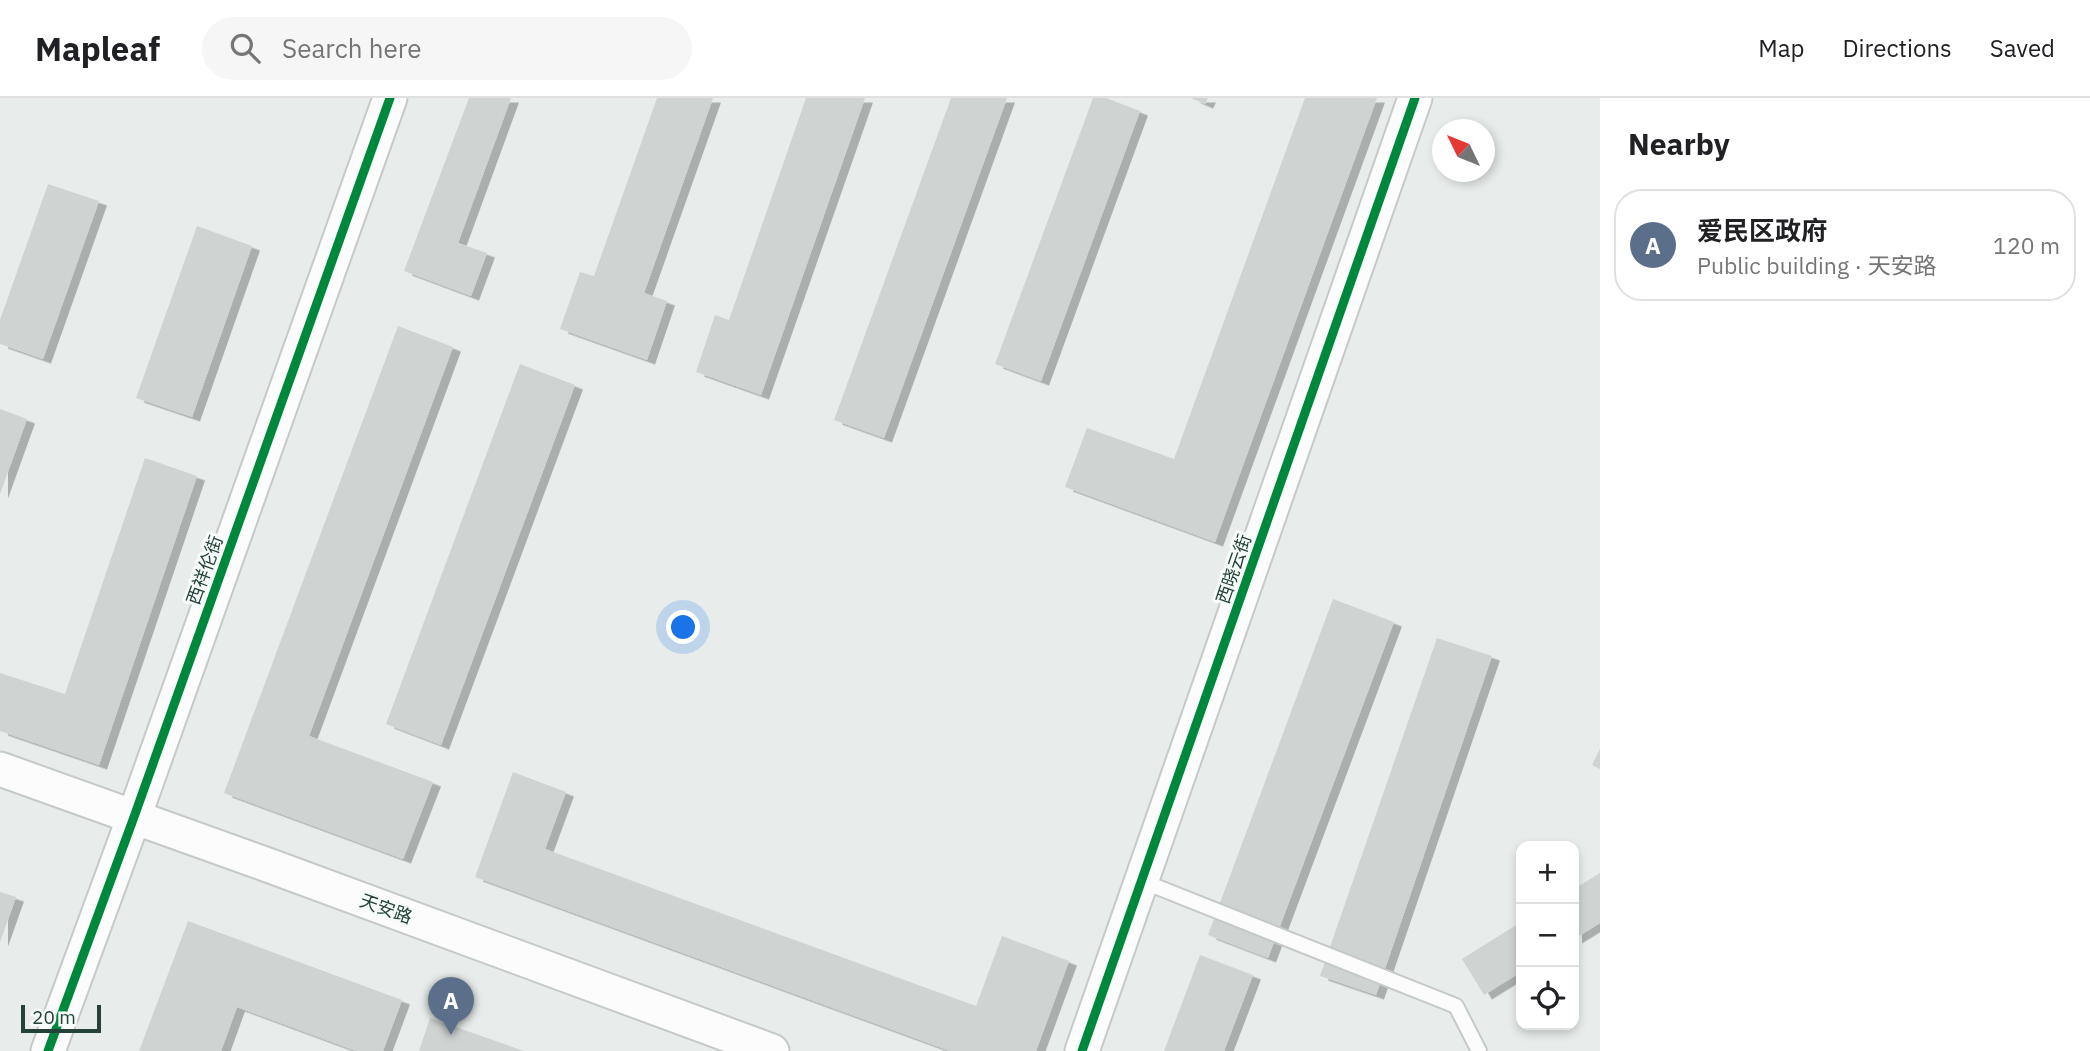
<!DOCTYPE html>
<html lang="en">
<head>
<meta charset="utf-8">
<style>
  body { margin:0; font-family:"IBM Plex Sans","Noto Sans SC",sans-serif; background:#f6f6f6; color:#202124 }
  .controls { position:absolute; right:21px; bottom:21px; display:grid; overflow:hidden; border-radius:14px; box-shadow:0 4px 10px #0003 }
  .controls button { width:63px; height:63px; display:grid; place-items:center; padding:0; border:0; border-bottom:2px solid #e0e0e0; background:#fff; color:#202124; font:35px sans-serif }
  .compass { position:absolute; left:1432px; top:21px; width:63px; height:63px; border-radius:50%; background:#fff; box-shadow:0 4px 10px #0003; rotate:313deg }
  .scale { position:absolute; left:21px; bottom:18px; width:80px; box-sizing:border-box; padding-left:7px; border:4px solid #24423a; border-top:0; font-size:19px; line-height:24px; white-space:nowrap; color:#24423a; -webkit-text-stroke:5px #f7fbf9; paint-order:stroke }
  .you { position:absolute; left:684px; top:530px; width:24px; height:24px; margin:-18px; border:5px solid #fff; border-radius:50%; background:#1a73e8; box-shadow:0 0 0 10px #1a73e833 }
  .badge { display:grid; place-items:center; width:46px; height:46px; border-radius:50%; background:#ea580c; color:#fff; font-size:23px; font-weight:700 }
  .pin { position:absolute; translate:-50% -58px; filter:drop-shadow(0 2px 4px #0008) }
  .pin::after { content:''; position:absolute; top:37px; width:24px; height:21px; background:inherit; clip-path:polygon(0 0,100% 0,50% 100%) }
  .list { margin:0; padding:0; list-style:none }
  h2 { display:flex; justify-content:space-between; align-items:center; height:91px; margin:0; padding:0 28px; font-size:30px }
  h2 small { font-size:23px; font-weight:400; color:#757577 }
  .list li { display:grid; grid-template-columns:46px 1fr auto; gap:21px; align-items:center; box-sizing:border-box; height:112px; margin:0 14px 14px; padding:0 14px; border:2px solid #e0e0e0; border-radius:28px }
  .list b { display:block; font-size:26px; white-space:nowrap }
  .list p { margin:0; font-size:23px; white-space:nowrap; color:#757577 }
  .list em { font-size:23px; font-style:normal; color:#757577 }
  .icon { flex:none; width:38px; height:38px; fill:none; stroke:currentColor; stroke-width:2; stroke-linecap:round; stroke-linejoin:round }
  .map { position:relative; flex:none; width:1600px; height:953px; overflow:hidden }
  header { display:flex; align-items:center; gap:42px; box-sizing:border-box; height:98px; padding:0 35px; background:#fff; border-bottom:2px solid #e0e0e0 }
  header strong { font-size:33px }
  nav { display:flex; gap:38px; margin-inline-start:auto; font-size:24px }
  .search { width:490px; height:63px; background:#f6f6f6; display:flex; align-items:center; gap:18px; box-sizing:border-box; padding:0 24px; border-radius:38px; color:#757577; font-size:26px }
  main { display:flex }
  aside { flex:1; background:#fff }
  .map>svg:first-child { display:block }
  .building { fill:#cfd4d2; filter:url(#shadow) }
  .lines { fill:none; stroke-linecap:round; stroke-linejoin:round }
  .service-casing { stroke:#c5cac8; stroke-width:18 }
  .tertiary-casing { stroke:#c5cac8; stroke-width:37 }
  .service { stroke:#fcfcfc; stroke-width:14 }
  .tertiary { stroke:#fcfcfc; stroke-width:33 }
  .cycleway-casing { stroke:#f7fbf9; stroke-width:13 }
  .cycleway { stroke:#00873e; stroke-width:9 }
  .labels { text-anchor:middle; stroke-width:6; stroke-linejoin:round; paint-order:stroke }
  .street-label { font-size:18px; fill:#24423a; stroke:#f7fbf9 }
</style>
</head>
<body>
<header>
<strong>Mapleaf</strong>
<div class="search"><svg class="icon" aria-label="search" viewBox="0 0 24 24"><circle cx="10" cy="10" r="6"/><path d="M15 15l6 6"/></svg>Search here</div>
<nav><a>Map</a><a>Directions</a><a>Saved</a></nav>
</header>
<main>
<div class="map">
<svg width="1600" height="953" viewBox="0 0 1600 953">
  <defs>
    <filter id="shadow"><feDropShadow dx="8" dy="4.5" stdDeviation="0" flood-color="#0004"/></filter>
  </defs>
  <rect width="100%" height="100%" fill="#e8edeb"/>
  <path class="building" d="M469 0H511L458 145 487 155 471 198 404 173Z
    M657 0H713L644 195 667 203 647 262 560 231 580 174 594 178Z
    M806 0H865L761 297 696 274 715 217 729 222Z
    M951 0H1007L884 340 834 322Z
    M1093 0H1106L1140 13 1041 283 995 266Z
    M1191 0H1208L1205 6Z
    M1305 0H1377L1215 444 1065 389 1087 330 1174 361Z
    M48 86 99 103 43 261 0 246V222Z
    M197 128 252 148 192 319 136 300Z
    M398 228 453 249 309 638 433 684 403 761 224 695Z
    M520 266 575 287 441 647 386 626Z
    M0 311 27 321 0 396Z
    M145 360 197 378 99 667 0 633V575L65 596Z
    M1333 501 1394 524 1268 860 1208 837Z
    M1437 540 1492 558 1376 897 1320 878Z
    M1600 651V671L1592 667Z
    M513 674 566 694 545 751 976 908 1002 838 1069 863 1036 953H950L475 779Z
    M1600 775V825L1574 841V791Z
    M0 794 16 799 0 844Z
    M188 823 402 902 383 953H356L237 909 221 953H139Z
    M1521 824V874L1484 897 1462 861Z
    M1200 857 1253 877 1224 953H1164Z
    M430 920 524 953H419Z"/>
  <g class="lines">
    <defs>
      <path id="service" d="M1142 783 1456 908 1479 953"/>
      <path id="tertiary" d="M0 671 265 766 772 953
        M48 953 134 719 390 0
        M1082 953 1415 0"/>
    </defs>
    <use href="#service" class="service-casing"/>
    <use href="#tertiary" class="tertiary-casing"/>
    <use href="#service" class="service"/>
    <use href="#tertiary" class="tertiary"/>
    <defs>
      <path id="cycleway" d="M48 953 134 719 390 0
        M1082 953 1415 0"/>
    </defs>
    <use href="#cycleway" class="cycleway-casing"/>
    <use href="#cycleway" class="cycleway"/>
  </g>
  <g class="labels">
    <g class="street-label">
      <text transform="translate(1234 471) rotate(-71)" y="6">西晓云街</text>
      <text transform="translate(205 472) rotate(-70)" y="6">西祥伦街</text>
      <text transform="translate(386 811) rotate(20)" y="6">天安路</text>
    </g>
  </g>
</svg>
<div class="controls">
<button>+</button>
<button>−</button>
<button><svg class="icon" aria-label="locate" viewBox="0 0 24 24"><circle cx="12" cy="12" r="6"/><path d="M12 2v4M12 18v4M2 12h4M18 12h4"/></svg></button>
</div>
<svg class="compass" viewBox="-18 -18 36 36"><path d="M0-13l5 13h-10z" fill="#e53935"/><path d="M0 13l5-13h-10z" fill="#757577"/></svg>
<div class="scale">20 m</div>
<div class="you"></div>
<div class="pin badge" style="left:451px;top:937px;background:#5c6f8a">A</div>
</div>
<aside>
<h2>Nearby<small></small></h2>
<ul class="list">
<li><span class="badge" style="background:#5c6f8a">A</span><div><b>爱民区政府</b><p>Public building · 天安路</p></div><em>120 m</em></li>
</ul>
</aside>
</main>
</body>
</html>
